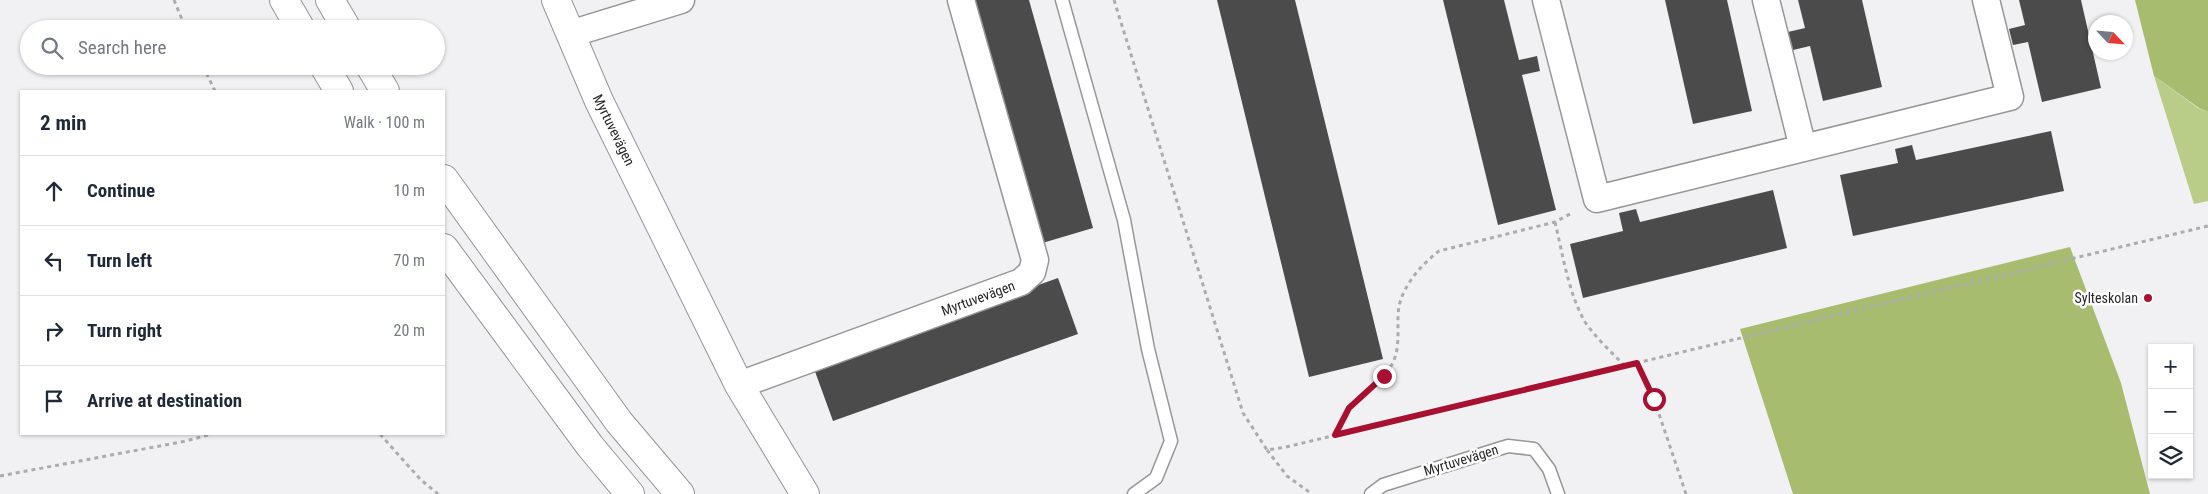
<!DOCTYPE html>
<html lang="en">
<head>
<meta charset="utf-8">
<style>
  body { margin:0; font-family:"Roboto Condensed",sans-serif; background:#f6f6f7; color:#1f2937 }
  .controls { position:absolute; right:15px; bottom:15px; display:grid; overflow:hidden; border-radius:0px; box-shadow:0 1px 4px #0004 }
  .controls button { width:45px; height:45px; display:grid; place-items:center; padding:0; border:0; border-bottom:1px solid #e0e1e3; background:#fff; color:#1f2937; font:25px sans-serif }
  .compass { position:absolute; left:2088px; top:15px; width:45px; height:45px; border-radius:50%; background:#fff; box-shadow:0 1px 4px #0004; rotate:116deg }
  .stop { position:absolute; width:15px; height:15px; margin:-11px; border:4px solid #a81031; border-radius:50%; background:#fff }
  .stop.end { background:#a81031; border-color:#fff; box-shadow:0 1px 5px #0008 }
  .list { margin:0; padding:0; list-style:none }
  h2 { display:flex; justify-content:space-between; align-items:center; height:65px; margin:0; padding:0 20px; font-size:21px }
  h2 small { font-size:16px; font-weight:400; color:#747a83 }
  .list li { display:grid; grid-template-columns:32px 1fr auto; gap:15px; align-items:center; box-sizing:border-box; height:70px; padding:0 20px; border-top:1px solid #e0e1e3 }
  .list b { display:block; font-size:19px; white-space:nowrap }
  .list em { font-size:16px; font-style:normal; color:#747a83 }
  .icon { flex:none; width:28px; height:28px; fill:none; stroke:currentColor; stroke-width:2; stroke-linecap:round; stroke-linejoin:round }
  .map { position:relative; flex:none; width:2208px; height:494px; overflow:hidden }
  .search { position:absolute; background:#fff; box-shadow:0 1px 4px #0004; left:20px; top:20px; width:425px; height:55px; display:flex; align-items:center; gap:12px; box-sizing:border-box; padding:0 18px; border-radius:28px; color:#747a83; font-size:19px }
  .panel { position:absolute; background:#fff; box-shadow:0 1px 4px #0004; left:20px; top:90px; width:425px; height:345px; border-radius:0px }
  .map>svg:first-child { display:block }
  .green { fill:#b9cc88 }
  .forest { fill:#a7bc6f }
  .building { fill:#4c4b4c }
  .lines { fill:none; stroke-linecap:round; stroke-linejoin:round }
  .service-casing { stroke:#969697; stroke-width:15 }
  .minor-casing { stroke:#969697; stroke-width:29 }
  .tertiary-casing { stroke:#969697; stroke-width:30 }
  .trunk-casing { stroke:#969697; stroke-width:30 }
  .path { stroke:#acacae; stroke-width:3; stroke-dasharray:4 4; stroke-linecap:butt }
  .service { stroke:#fff; stroke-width:12 }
  .minor { stroke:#fff; stroke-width:26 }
  .tertiary { stroke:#fff; stroke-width:28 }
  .trunk { stroke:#fff; stroke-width:28 }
  .route { stroke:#a81031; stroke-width:6 }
  .poi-dot { fill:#a81031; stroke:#fff; stroke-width:2 }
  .labels { text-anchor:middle; stroke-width:5; stroke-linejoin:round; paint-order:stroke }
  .street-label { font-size:14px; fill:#29292a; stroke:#fff }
  .poi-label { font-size:14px; fill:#29292a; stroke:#fff; text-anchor:end }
</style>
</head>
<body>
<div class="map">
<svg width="2208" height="494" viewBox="0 0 2208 494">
  <rect width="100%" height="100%" fill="#f1f1f3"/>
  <path class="green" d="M2154 76 2198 108 2208 112V201L2194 204Z"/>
  <path class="forest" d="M2135 0H2208V112L2199 108 2154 76Z
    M2070 247 2121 383 2150 494H1793L1740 329Z"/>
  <path class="building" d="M970 0H1029L1093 228 1039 244Z
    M1217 0H1295L1383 359 1309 377Z
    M1443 0H1504L1519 60 1537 56 1540 71 1522 75 1556 210 1498 225Z
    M1665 0H1727L1752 111 1693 124Z
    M1798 0H1862L1882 87 1823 101 1810 46 1793 50 1788 32 1805 28Z
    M2019 0H2081L2101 88 2042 102 2028 42 2013 45 2009 29 2025 25Z
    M2051 131 2064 191 1853 236 1840 175 1898 163 1895 149 1912 145 1916 160Z
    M1773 190 1787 248 1583 298 1570 244 1623 231 1619 213 1636 209 1640 222Z
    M1058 278 1078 334 833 421 813 366Z"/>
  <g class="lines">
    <defs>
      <path id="service" d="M1062 0 1124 220 1148 349 1171 441 1156 478 1134 494
        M1371 494 1383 485 1508 446 1534 449 1549 469 1558 494"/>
      <path id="minor" d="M1546 0 1597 199 2010 97 1986 0
        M1766 0 1803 148
        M570 34 681 0
        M739 385 1021 282 1032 272 1035 260 961 0"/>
      <path id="tertiary" d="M556 0 599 101 739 385 805 494"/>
      <path id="trunk" d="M284 0 301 29
        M330 0 347 29
        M324 66 339 91
        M370 66 385 91
        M444 179 619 422 680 494
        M444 248 590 446 630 494"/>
    </defs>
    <use href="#service" class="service-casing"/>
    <use href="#minor" class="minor-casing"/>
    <use href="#tertiary" class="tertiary-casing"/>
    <use href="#trunk" class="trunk-casing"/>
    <path class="path" d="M174 0 186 29
      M1114 0 1243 413 1267 450 1286 447 2208 226
      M203 66 215 91
      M1555 222C1563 255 1568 292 1585 322 1596 338 1611 352 1624 365
      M1637 363 1654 399 1686 494
      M380 434 420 479 438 494
      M1335 434C1340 426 1344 415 1350 407 1363 390 1386 380 1394 360 1401 342 1396 324 1399 306 1404 284 1422 264 1439 251L1555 222 1572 213
      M1267 450 1287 476 1312 494
      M0 476 186 441 212 434"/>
    <use href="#service" class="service"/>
    <use href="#minor" class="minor"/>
    <use href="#tertiary" class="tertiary"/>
    <use href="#trunk" class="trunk"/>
  </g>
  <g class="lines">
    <path class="route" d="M1384 376 1349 408 1335 435 1637 363 1654 399"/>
  </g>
  <circle class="poi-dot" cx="2148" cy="298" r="5"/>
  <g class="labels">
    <g class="street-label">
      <text transform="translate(614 130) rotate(64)" y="5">Myrtuvevägen</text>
      <text transform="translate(978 298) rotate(-20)" y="5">Myrtuvevägen</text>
      <text transform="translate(1461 460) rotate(-17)" y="5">Myrtuvevägen</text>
    </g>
    <g class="poi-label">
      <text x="2138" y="303">Sylteskolan</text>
    </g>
  </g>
</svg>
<div class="controls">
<button>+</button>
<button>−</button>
<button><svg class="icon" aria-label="layers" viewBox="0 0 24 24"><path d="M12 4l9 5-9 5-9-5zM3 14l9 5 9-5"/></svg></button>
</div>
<svg class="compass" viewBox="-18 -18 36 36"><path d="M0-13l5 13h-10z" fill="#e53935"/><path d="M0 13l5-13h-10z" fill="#747a83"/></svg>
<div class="stop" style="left:1654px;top:399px"></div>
<div class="stop end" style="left:1384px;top:376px"></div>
<div class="search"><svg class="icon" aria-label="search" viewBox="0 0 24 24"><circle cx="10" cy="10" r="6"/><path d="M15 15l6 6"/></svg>Search here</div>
<section class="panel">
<h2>2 min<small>Walk · 100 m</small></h2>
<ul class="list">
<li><svg class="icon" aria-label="ahead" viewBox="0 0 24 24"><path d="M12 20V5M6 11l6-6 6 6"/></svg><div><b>Continue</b></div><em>10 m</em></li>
<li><svg class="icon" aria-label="left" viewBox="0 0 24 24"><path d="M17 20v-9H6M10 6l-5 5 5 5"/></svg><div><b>Turn left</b></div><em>70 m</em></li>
<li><svg class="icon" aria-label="right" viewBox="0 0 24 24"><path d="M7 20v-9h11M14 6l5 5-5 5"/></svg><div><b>Turn right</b></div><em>20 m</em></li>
<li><svg class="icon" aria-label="arrive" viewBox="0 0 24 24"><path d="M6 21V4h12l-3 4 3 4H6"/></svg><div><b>Arrive at destination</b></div></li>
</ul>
</section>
</div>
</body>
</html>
